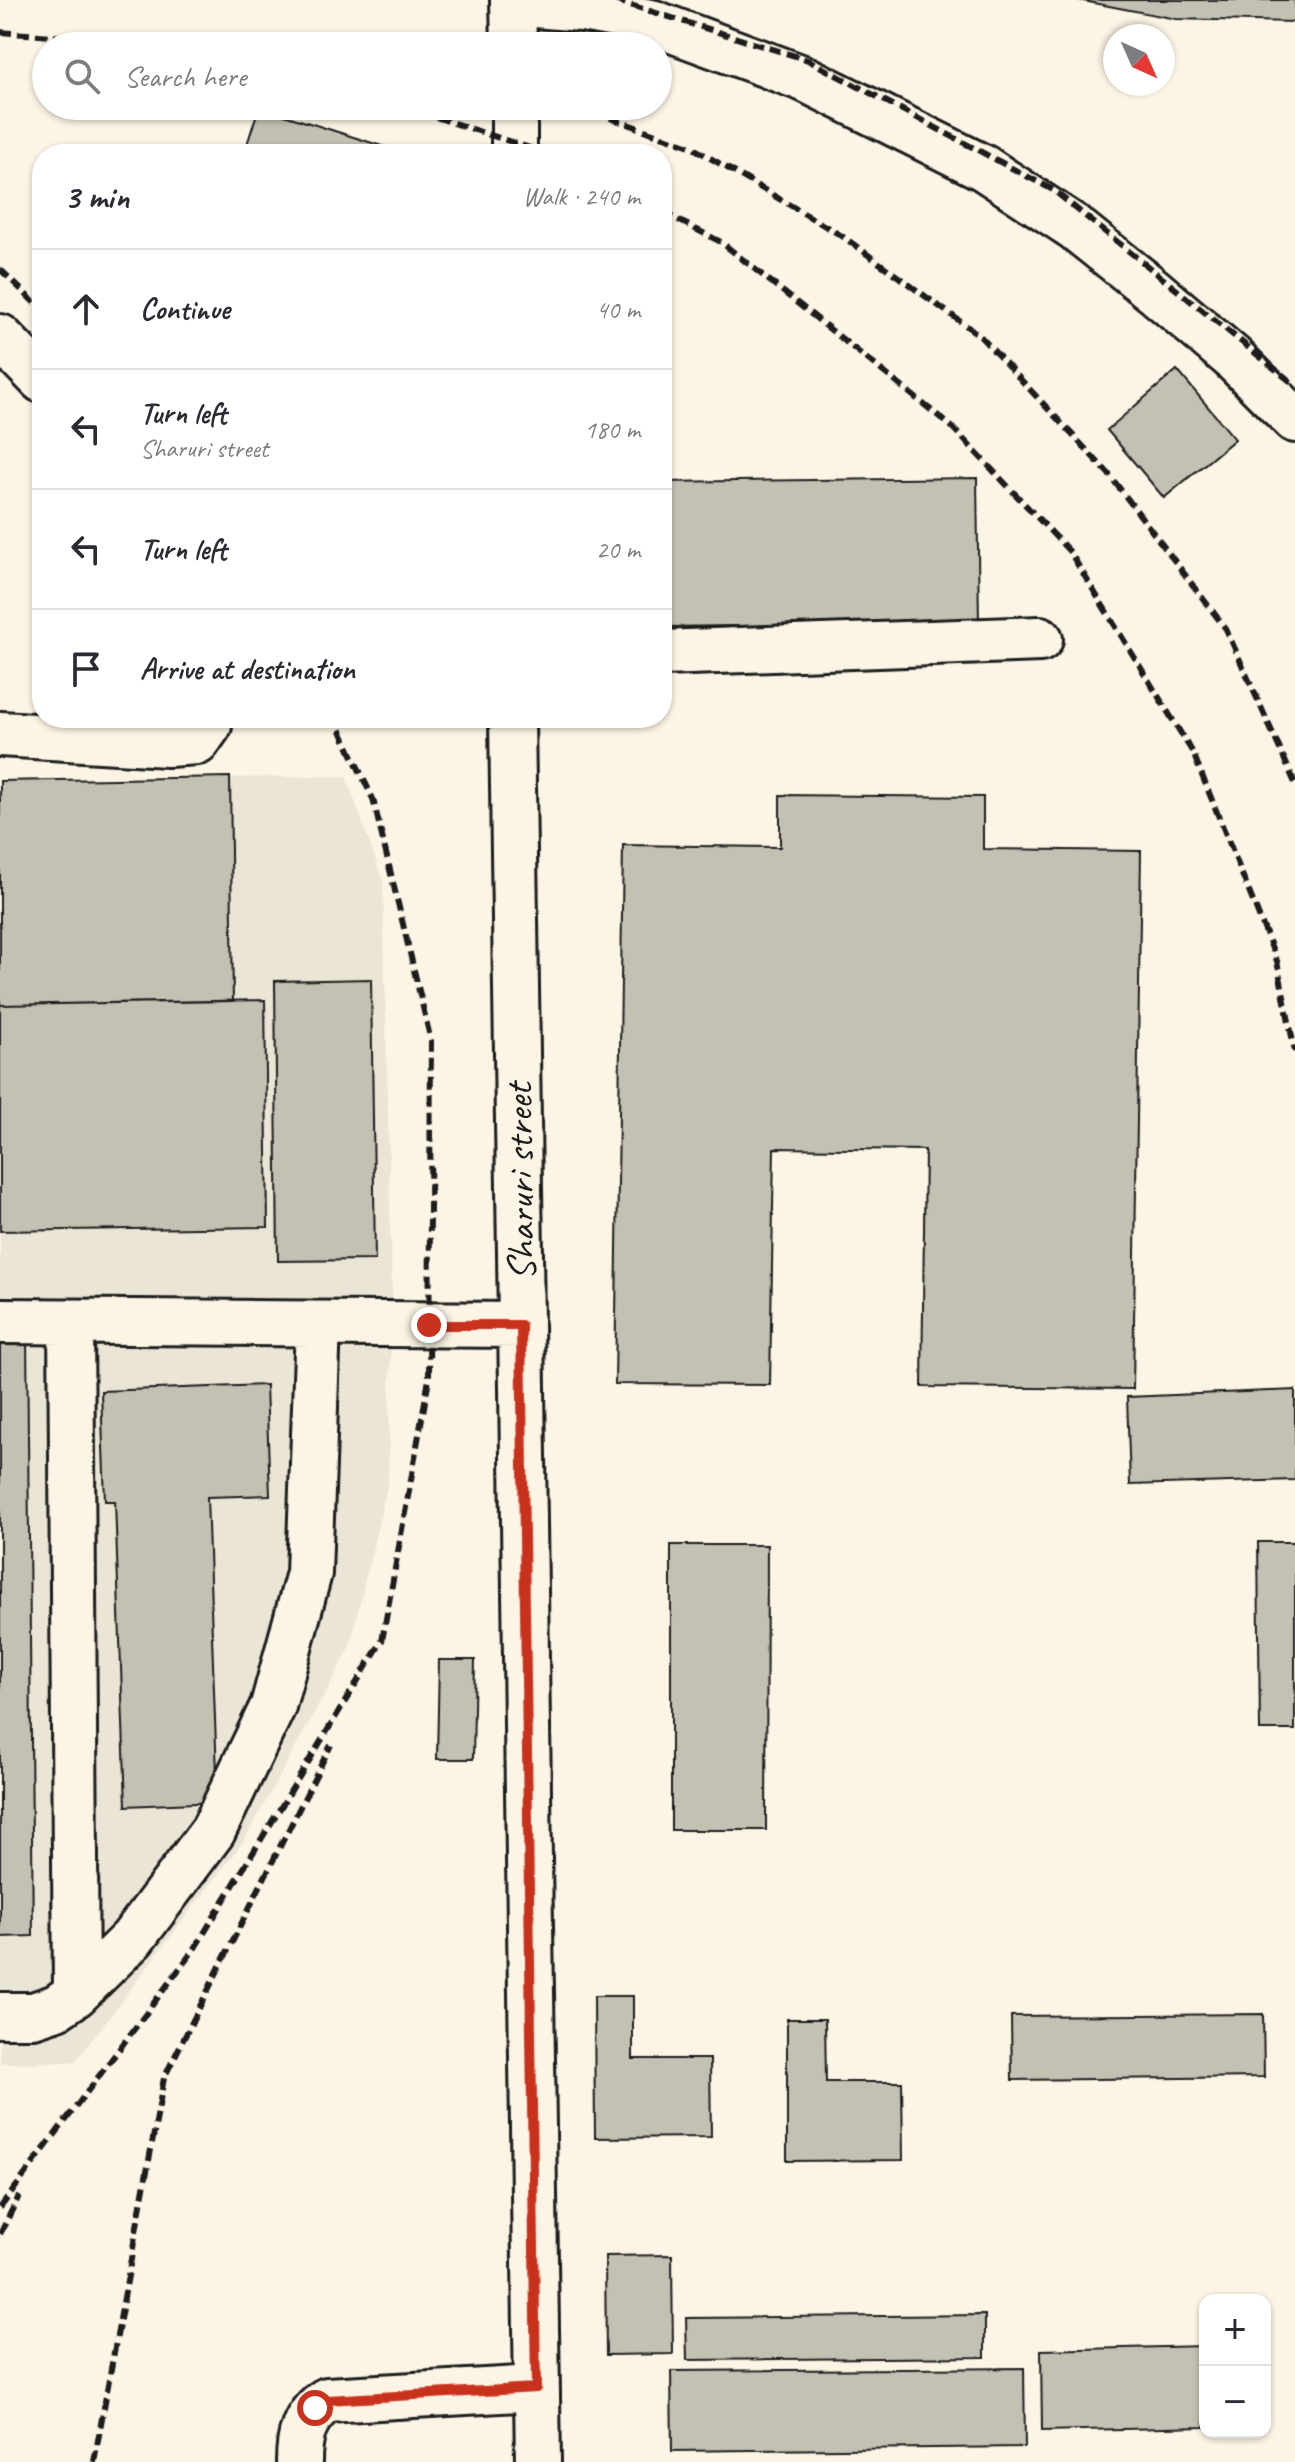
<!DOCTYPE html>
<html lang="en">
<head>
<meta charset="utf-8">
<style>
  body { margin:0; font-family:Caveat,sans-serif; background:#f7f7f7; color:#2b2b33 }
  .controls { position:absolute; right:24px; bottom:24px; display:grid; overflow:hidden; border-radius:16px; box-shadow:0 2px 6px #0004 }
  .controls button { width:72px; height:72px; display:grid; place-items:center; padding:0; border:0; border-bottom:2px solid #e1e1e2; background:#fff; color:#2b2b33; font:40px sans-serif }
  .compass { position:absolute; left:1103px; top:24px; width:72px; height:72px; border-radius:50%; background:#fff; box-shadow:0 2px 6px #0004; rotate:135deg }
  .stop { position:absolute; width:24px; height:24px; margin:-18px; border:6px solid #c8321e; border-radius:50%; background:#fff }
  .stop.end { background:#c8321e; border-color:#fff; box-shadow:0 2px 8px #0008 }
  .list { margin:0; padding:0; list-style:none }
  h2 { display:flex; justify-content:space-between; align-items:center; height:104px; margin:0; padding:0 32px; font-size:34px }
  h2 small { font-size:26px; font-weight:400; color:#7c7c81 }
  .list li { display:grid; grid-template-columns:52px 1fr auto; gap:24px; align-items:center; box-sizing:border-box; height:120px; padding:0 32px; border-top:2px solid #e1e1e2 }
  .list b { display:block; font-size:30px; white-space:nowrap }
  .list p { margin:0; font-size:26px; white-space:nowrap; color:#7c7c81 }
  .list em { font-size:26px; font-style:normal; color:#7c7c81 }
  .icon { flex:none; width:44px; height:44px; fill:none; stroke:currentColor; stroke-width:2; stroke-linecap:round; stroke-linejoin:round }
  .map { position:relative; flex:none; width:1295px; height:2462px; overflow:hidden }
  .search { position:absolute; background:#fff; box-shadow:0 2px 6px #0004; left:32px; top:32px; width:640px; height:88px; display:flex; align-items:center; gap:20px; box-sizing:border-box; padding:0 28px; border-radius:44px; color:#7c7c81; font-size:30px }
  .panel { position:absolute; background:#fff; box-shadow:0 2px 6px #0004; left:32px; top:144px; width:640px; height:584px; border-radius:32px }
  .map>svg:first-child { display:block }
  .built { fill:#ebe5d6 }
  .building { fill:#c4c0b3; stroke:#1c1c1c; stroke-width:2 }
  .lines { fill:none; stroke-linecap:round; stroke-linejoin:round }
  .minor-casing { stroke:#1c1c1c; stroke-width:50 }
  .minor { stroke:#fcf5e5; stroke-width:44 }
  .rail { stroke:#1c1c1c; stroke-width:6; stroke-dasharray:12 6; stroke-linecap:butt }
  .route { stroke:#c8321e; stroke-width:10 }
  .labels { text-anchor:middle; stroke-width:7; stroke-linejoin:round; paint-order:stroke }
  .street-label { font-size:40px; fill:#1c1c1c; stroke:#fcf5e5 }
</style>
</head>
<body>
<div class="map">
<svg width="1295" height="2462" viewBox="0 0 1295 2462">
  <rect width="100%" height="100%" fill="#fcf5e5"/>
  <filter id="ink" filterUnits="userSpaceOnUse"><feTurbulence type="fractalNoise" baseFrequency=".0125" numOctaves="2"/><feDisplacementMap in="SourceGraphic" scale="16" xChannelSelector="R" yChannelSelector="G"/><feConvolveMatrix kernelMatrix="1 2 1 2 8 2 1 2 1" color-interpolation-filters="sRGB"/></filter>
  <g filter="url(#ink)">
    <path class="built" d="M346 776 383 881 392 1298 388 1482 349 1650 245 1839 75 2062 0 2063V781Z"/>
    <path class="building" d="M1078 0H1295V22L1176 19Z
      M259 107 407 154H244Z
      M1177 370 1235 439 1164 498 1107 430Z
      M977 478 979 623 662 627V482Z
      M230 777 233 1001 0 1005V781Z
      M780 795 983 797V849L1141 851 1133 1389 922 1387 925 1150 774 1148 770 1385 615 1384 623 845 780 847Z
      M371 979 375 1260 278 1261 275 981Z
      M265 1000 268 1227 0 1231V1005Z
      M27 1337 33 1936 0 1937V1338Z
      M266 1385 270 1495 207 1497 218 1802 126 1806 115 1501H105L101 1391Z
      M1295 1390V1480L1130 1485 1127 1397Z
      M1258 1542H1295V1730H1260Z
      M671 1545H767L766 1830H671Z
      M439 1660H475L473 1759H437Z
      M594 1996H633V2059H710L711 2137 595 2138Z
      M1263 2014 1264 2077 1012 2080 1011 2016Z
      M787 2019H825L826 2082H902L903 2160 787 2161Z
      M672 2255 673 2354 606 2355 605 2256Z
      M985 2315V2357L687 2360 686 2318Z
      M1205 2346V2427L1042 2431 1041 2350Z
      M1024 2368 1025 2447 672 2451 671 2371Z"/>
    <g class="lines">
      <defs>
        <path id="minor" d="M513 0 514 46
          M513 3 582 9 651 22 805 79 984 168 1074 227 1154 291 1232 357 1295 420
          M514 154V106
          M0 337 42 380
          M662 653 1040 639
          M512 718 538 2462
          M0 734 168 744 197 742 209 725 207 718
          M0 1321 521 1325
          M71 1322 76 1994
          M0 2015H33L57 2007 76 1994 132 1939 213 1831 273 1706 309 1573 318 1324
          M299 2462C299 2436 304 2415 327 2400L536 2388"/>
      </defs>
      <use href="#minor" class="minor-casing"/>
      <use href="#minor" class="minor"/>
      <path class="rail" d="M614 0 808 60 1053 190 1295 385
        M0 32 179 46
        M402 106 548 154
        M576 106 690 146 842 236 979 335 1108 473 1226 629 1295 783
        M662 212 721 242 951 426 1070 552 1193 753 1277 961 1295 1052
        M0 269 42 310
        M0 2208 195 1948 382 1641 429 1379 431 1041 373 799 335 718
        M0 2234 19 2196
        M94 2462 164 2078 331 1745"/>
    </g>
  </g>
  <g class="lines" filter="url(#ink)">
    <path class="route" d="M315 2408 327 2400 536 2388 521 1325H429"/>
  </g>
  <g class="labels">
    <g class="street-label">
      <text transform="translate(519 1182) rotate(-91)" y="14">Sharuri street</text>
    </g>
  </g>
</svg>
<div class="controls">
<button>+</button>
<button>−</button>
</div>
<svg class="compass" viewBox="-18 -18 36 36"><path d="M0-13l5 13h-10z" fill="#e53935"/><path d="M0 13l5-13h-10z" fill="#7c7c81"/></svg>
<div class="stop" style="left:315px;top:2408px"></div>
<div class="stop end" style="left:429px;top:1325px"></div>
<div class="search"><svg class="icon" aria-label="search" viewBox="0 0 24 24"><circle cx="10" cy="10" r="6"/><path d="M15 15l6 6"/></svg>Search here</div>
<section class="panel">
<h2>3 min<small>Walk · 240 m</small></h2>
<ul class="list">
<li><svg class="icon" aria-label="ahead" viewBox="0 0 24 24"><path d="M12 20V5M6 11l6-6 6 6"/></svg><div><b>Continue</b></div><em>40 m</em></li>
<li><svg class="icon" aria-label="left" viewBox="0 0 24 24"><path d="M17 20v-9H6M10 6l-5 5 5 5"/></svg><div><b>Turn left</b><p>Sharuri street</p></div><em>180 m</em></li>
<li><svg class="icon" aria-label="left" viewBox="0 0 24 24"><path d="M17 20v-9H6M10 6l-5 5 5 5"/></svg><div><b>Turn left</b></div><em>20 m</em></li>
<li><svg class="icon" aria-label="arrive" viewBox="0 0 24 24"><path d="M6 21V4h12l-3 4 3 4H6"/></svg><div><b>Arrive at destination</b></div></li>
</ul>
</section>
</div>
</body>
</html>
